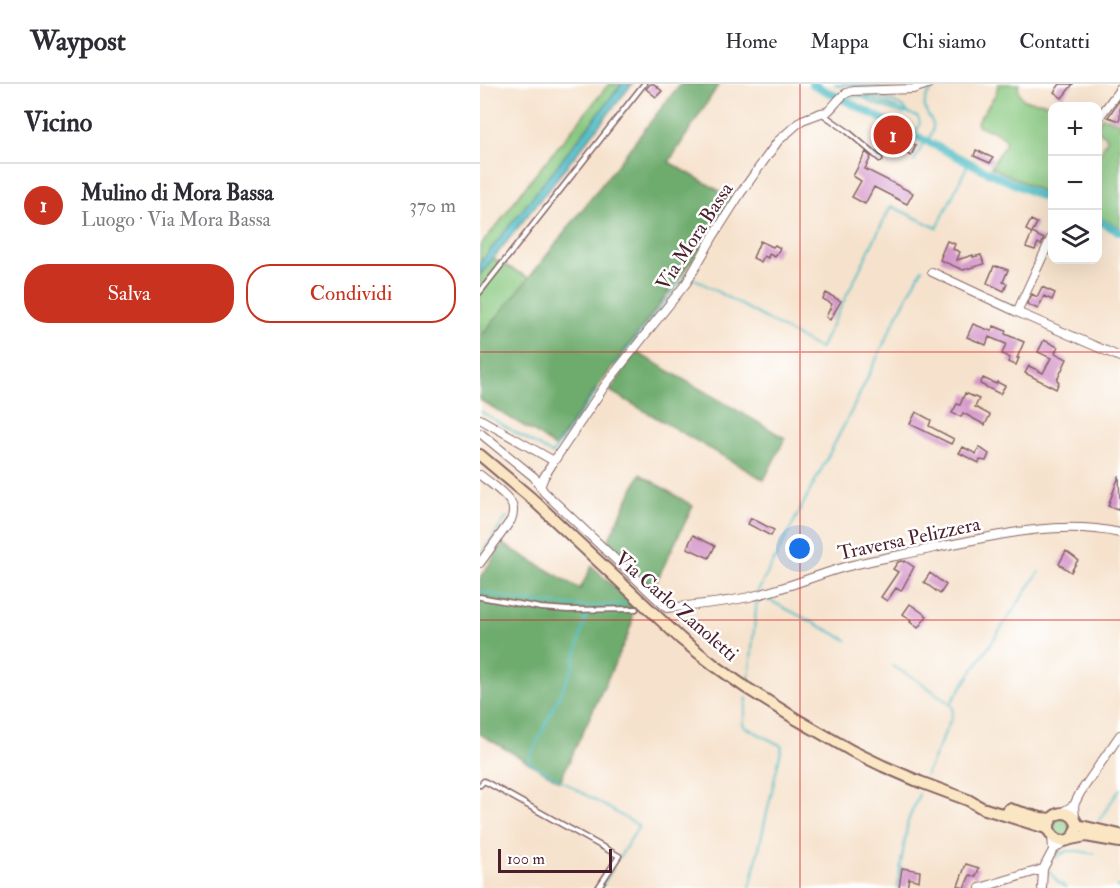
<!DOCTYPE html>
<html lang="it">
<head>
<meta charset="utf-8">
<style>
  body { margin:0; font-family:"IM FELL Double Pica",serif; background:#f2f2f3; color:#2b2b33 }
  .controls { position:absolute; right:18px; top:18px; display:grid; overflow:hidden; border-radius:12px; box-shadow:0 6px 24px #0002 }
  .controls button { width:54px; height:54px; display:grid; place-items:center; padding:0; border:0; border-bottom:2px solid #e1e1e2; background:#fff; color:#2b2b33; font:30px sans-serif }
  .scale { position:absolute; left:18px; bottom:15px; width:114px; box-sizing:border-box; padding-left:6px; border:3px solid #4a1f2b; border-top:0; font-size:16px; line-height:21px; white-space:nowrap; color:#4a1f2b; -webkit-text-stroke:4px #fff; paint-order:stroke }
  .you { position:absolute; left:320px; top:465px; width:21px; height:21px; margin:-15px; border:4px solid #fff; border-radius:50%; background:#1a73e8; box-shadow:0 0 0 9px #1a73e833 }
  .badge { display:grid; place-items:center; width:39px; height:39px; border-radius:50%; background:#c8321e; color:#fff; font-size:20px; font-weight:700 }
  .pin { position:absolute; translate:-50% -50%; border:3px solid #fff; box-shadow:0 2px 6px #0006 }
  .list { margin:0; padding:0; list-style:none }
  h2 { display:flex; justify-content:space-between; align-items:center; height:78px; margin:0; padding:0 24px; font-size:26px }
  h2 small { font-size:20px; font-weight:400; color:#7c7c81 }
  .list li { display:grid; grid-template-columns:39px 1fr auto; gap:18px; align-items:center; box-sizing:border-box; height:84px; padding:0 24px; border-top:2px solid #e1e1e2 }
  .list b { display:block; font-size:22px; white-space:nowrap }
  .list p { margin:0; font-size:20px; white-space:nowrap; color:#7c7c81 }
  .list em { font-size:20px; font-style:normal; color:#7c7c81 }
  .actions { display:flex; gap:12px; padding:18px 24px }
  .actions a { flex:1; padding:14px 0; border:2px solid #c8321e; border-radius:24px; text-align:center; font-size:21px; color:#c8321e }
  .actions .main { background:#c8321e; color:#fff }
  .icon { flex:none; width:33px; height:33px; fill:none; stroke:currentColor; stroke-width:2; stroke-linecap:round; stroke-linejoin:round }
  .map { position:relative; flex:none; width:640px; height:804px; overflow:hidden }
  header { display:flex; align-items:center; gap:36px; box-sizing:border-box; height:84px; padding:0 30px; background:#fff; border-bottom:2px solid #e1e1e2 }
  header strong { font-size:28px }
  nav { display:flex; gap:33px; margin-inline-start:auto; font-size:21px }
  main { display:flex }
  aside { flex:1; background:#fff }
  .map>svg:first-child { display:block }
  .green { fill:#88c87f; stroke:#697455; stroke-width:1.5 }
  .forest { fill:#6eac6e; stroke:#5c664c; stroke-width:1.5 }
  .water { fill:#4ebcc4; stroke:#4c6e78; stroke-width:1.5 }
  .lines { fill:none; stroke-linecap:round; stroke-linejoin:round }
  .stream { stroke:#4ebcc4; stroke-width:2 }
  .canal { stroke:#4ebcc4; stroke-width:8 }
  .building { fill:#d496ca }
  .lane-casing { stroke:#866363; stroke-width:7 }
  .street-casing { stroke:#866363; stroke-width:10 }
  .secondary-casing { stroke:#866363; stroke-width:14 }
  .lane { stroke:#fff; stroke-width:4 }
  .street { stroke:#fff; stroke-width:8 }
  .secondary { stroke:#fbe6c4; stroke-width:10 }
  .grid { fill:none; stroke:#d62828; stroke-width:1.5; stroke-opacity:0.55 }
  .labels { text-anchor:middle; stroke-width:5; stroke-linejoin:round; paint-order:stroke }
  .street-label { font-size:20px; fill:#4a1f2b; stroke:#fff }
</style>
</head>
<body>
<header>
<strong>Waypost</strong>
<nav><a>Home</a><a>Mappa</a><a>Chi siamo</a><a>Contatti</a></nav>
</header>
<main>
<aside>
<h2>Vicino<small></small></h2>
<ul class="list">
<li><span class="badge">1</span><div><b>Mulino di Mora Bassa</b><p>Luogo · Via Mora Bassa</p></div><em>370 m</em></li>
</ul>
<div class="actions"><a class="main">Salva</a><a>Condividi</a></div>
</aside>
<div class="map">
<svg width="640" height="804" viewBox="0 0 640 804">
  <rect width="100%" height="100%" fill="#fff"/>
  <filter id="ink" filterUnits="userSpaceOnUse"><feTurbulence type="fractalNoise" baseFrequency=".0167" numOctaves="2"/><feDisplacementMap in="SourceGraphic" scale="12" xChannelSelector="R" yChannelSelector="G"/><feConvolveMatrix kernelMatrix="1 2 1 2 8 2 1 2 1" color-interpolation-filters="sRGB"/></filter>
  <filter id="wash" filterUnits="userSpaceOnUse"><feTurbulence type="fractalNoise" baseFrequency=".008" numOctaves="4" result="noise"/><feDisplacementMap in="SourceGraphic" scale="24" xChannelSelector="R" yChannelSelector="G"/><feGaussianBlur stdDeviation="1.35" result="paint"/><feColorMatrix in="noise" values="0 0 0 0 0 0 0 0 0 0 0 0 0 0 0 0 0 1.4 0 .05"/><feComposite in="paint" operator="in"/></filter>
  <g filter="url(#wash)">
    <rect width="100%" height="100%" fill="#f6e2cc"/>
    <path class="green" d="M129 0H142L8 170 17 177 49 194 0 254V161L19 139 38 112Z
      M518 0H539C537 7 540 11 544 16L588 22H572V112L511 83 526 59 525 55 513 47 498 42 497 38 516 10Z
      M622 33 640 39V144L618 133V73L627 56 626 52 618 47V40Z
      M574 743a10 10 0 1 1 20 0a10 10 0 1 1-20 0Z"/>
    <path class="forest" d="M200 0H239L189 78 252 114 216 171 97 331 75 363 54 348 0 316V254L49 194Z
      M156 268 305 354 284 396 130 307Z
      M160 390 213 422 173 504 127 459Z
      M23 460 100 505 112 482 151 519 152 538 147 553 80 697 0 650V494Z"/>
    <path class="water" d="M142 0H152L0 191V179Z"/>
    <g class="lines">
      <path class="stream" d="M355 0 359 2 365 0
        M366 0 385 3 413 0
        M423 0H435
        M387 11C397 11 423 21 428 28
        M381 12 393 19 423 30 428 28
        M366 14 385 12 438 33 440 39 435 51
        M447 57C450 53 453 48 453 43 454 37 449 35 447 29 440 16 449 8 459 0
        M434 78 445 56
        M213 194 340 265 411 122 457 144 489 78
        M136 281 206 190 208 191
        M0 327 72 370 117 307
        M412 469 451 461
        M0 471 27 433
        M0 507 40 517 108 523 146 520
        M277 509 372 326 416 234 442 185
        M284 512 285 514 367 556
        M108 523 93 583 48 677 159 742 139 774
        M412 582 439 597 470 620 473 624 471 635 446 691
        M269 595 277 515
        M267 614 263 642 302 662 270 804
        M470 620 559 488
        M619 736 640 705
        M573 774 587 767H599L614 770V769
        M569 787 577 797 586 804
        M121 804 133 784
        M417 804 428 737 439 710
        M637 804 640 801"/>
      <path class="canal" d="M332 0 506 87 572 117
        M618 137 640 148"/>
    </g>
    <g id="blocks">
      <path class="building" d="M170 0H174L182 7 176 13 166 5Z
        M580 0H593L582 14 574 8Z
        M640 15V37L628 33Z
        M410 40 424 47 421 54 436 61 431 72 421 67 422 65 398 52 402 44 407 48Z
        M496 66 513 74 510 79 494 72Z
        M386 68 391 73 385 85 433 109 427 120 394 103 385 120 372 113 381 97 373 92Z
        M551 136 557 139 552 149 564 155 561 161 558 159 555 166 546 163 552 149 546 146Z
        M280 157 293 163 295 161 300 164 295 173 289 170 288 174 284 172 281 178 273 174Z
        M467 157 475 160 473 165 480 168 477 176 493 171V173L501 171 504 180 483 186 460 176 462 171H461Z
        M514 182 517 183V182L528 186 523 198 527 200 524 207 507 199Z
        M562 203 575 209 572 216 564 212 558 225 547 220 552 210 557 213Z
        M346 209 361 217 350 236 346 233 352 220 343 215Z
        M493 240 511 247 514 242 526 247 525 250 544 258 537 274H539L536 281 528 278 530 274 522 270 526 260 509 253 506 261 487 253Z
        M564 256 578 263 575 269 587 275 577 296 579 298 576 305 545 289 549 282 563 289 571 274 558 268Z
        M503 294 516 300 517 298 525 302 520 310 500 300Z
        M485 309 499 315 495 323 510 331 505 341 483 329 481 333 472 329 477 320 480 321Z
        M436 328 451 336 449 342 474 355 471 360 430 340Z
        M483 363 496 370 499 363 509 370 506 377 500 376 499 379 479 369Z
        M639 392 640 419 638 425 628 422Z
        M271 434 294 446 291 452 268 440Z
        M213 451 235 462 229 474 207 464Z
        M586 467 598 476 591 488 579 480Z
        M422 477 424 478 425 477 434 483 421 507 416 504 407 517 401 513 418 488 413 485 418 478Z
        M450 489 466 501 460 510 444 498Z
        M430 520 447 532 438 544 430 538 431 536 423 530Z
        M486 780 499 784 496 793 490 791 484 804 478 802Z
        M422 784 440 787 439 797 429 794 427 804H419Z"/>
    </g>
  </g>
  <g filter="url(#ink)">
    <use href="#blocks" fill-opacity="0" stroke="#866363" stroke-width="1.5"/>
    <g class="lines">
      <defs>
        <path id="lane" d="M344 31 367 47 400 75
          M0 208 164 0
          M0 513 61 524 88 526 156 525
          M0 701 4 697 139 772 118 804"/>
        <path id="street" d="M618 35 640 5
          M452 188 537 228 640 273
          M537 228 572 152
          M0 335 74 377
          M0 349 54 393 64 408 187 524C215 521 245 519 273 512 304 505 334 492 365 483 394 475 425 471 454 464 515 452 578 435 640 449
          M0 391C9 398 28 411 32 421 34 426 33 431 31 436L0 479
          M60 403 64 393 74 377 126 300 207 198 234 151 260 110 298 57 322 36 341 29 347 28C356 21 360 10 372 7L433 5 448 0
          M594 721 595 735
          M581 729 594 721 600 709 640 651
          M573 766 586 756
          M500 804 563 785 573 766 572 750
          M562 804 563 785"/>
        <path id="secondary" d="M0 371 50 413 201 555 234 581 265 603 316 635 372 667 403 682 440 698 488 716 502 724 566 744 571 749
          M529 725 561 734 572 735
          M569 743a14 14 0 1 1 28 0a14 14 0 1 1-28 0Z
          M597 741 640 751
          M591 755 606 752 640 758"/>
      </defs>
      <use href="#lane" class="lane-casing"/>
      <use href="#street" class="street-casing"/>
      <use href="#secondary" class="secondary-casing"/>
      <use href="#lane" class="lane"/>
      <use href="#street" class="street"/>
      <use href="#secondary" class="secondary"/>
    </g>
  </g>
  <path class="grid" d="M320 0V804M0 268H640M0 536H640"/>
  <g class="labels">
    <g class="street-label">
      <text transform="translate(214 152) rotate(-57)" y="7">Via Mora Bassa</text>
      <text transform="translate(429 454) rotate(-12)" y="7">Traversa Pelizzera</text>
      <text transform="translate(197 522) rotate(41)" y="7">Via Carlo Zanoletti</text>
    </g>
  </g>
</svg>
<div class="controls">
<button>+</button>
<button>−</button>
<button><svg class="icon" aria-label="layers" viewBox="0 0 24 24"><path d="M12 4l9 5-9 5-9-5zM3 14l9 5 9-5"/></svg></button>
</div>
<div class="scale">100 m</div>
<div class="you"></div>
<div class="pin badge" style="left:413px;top:51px">1</div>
</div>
</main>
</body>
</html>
